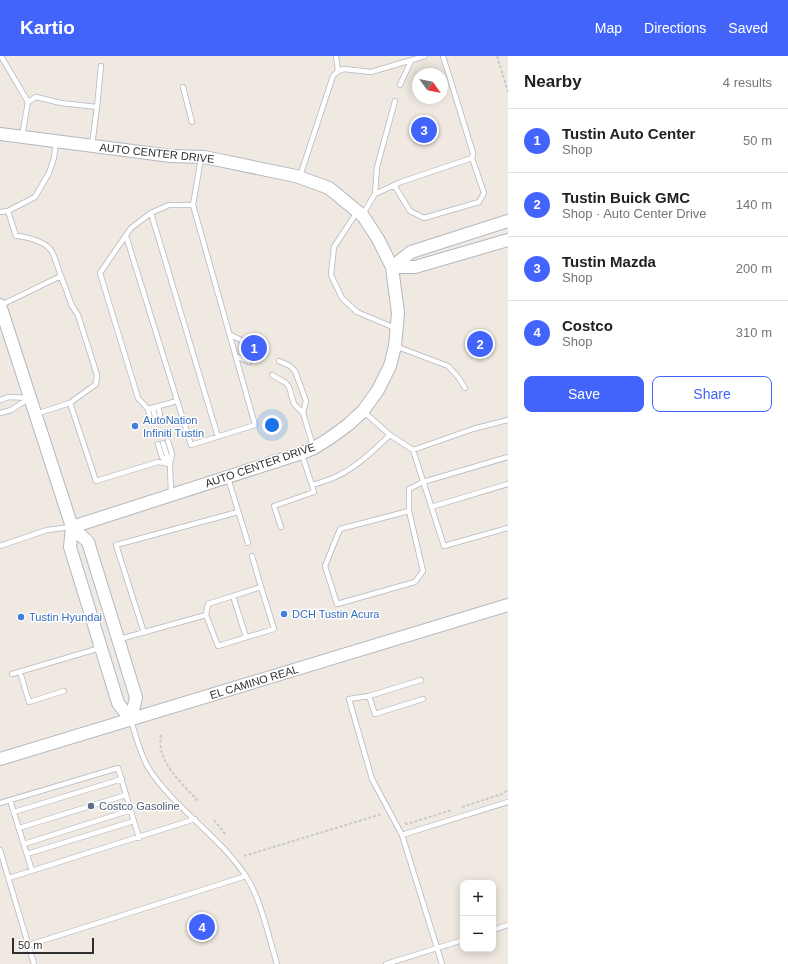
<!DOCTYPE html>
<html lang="en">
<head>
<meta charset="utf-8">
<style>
  body { margin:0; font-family:Arial,sans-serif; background:#f2f2f2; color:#202124 }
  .controls { position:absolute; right:12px; bottom:12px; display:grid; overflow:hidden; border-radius:8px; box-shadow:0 2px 10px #0003 }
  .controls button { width:36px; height:36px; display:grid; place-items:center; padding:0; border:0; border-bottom:1px solid #e0e0e0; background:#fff; color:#202124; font:20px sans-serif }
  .compass { position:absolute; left:412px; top:12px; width:36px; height:36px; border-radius:50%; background:#fff; box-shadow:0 2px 10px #0003; rotate:123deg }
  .scale { position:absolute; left:12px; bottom:10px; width:82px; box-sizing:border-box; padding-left:4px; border:2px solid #2e2e2e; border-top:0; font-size:11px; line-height:14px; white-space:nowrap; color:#2e2e2e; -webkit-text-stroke:3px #fff; paint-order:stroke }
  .you { position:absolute; left:272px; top:369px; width:14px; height:14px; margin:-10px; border:3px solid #fff; border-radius:50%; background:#1a73e8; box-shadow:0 0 0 6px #1a73e833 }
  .badge { display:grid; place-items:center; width:26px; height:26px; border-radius:50%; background:#4264fb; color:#fff; font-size:13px; font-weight:700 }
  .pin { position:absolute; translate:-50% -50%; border:2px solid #fff; box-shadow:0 1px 4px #0006 }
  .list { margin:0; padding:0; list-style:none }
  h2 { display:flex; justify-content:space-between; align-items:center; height:52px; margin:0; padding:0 16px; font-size:17px }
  h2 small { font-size:13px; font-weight:400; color:#757577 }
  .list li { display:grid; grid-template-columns:26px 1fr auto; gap:12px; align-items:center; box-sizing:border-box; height:64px; padding:0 16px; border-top:1px solid #e0e0e0 }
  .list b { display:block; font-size:15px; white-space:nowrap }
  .list p { margin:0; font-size:13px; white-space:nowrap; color:#757577 }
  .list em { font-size:13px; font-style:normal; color:#757577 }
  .actions { display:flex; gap:8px; padding:12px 16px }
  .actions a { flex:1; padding:9px 0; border:1px solid #4264fb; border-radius:8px; text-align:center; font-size:14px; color:#4264fb }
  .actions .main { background:#4264fb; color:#fff }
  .map { position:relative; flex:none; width:508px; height:908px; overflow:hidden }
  header { display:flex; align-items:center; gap:24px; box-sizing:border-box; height:56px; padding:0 20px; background:#4264fb; color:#fff }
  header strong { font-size:19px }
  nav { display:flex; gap:22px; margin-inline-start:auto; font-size:14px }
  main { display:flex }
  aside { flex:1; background:#fff }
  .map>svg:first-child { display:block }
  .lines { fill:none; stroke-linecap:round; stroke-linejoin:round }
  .lane-casing { stroke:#b4b7c1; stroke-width:6 }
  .secondary-casing { stroke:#b4b7c1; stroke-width:14 }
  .path { stroke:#c9c9c9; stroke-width:2; stroke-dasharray:3 2; stroke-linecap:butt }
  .lane { stroke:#fff; stroke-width:4.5 }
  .secondary { stroke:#fff; stroke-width:12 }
  .shop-dot { fill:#3f7fe0; stroke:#fff; stroke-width:1.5 }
  .service-dot { fill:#5c6f8a; stroke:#fff; stroke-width:1.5 }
  .labels { text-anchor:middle; stroke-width:3; stroke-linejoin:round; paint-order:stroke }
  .street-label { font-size:11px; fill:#2e2e2e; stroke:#fff }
  .shop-label { font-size:11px; fill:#366cbe; stroke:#fff; text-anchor:start }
  .service-label { font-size:11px; fill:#4e5e75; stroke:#fff; text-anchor:start }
</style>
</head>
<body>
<header>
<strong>Kartio</strong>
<nav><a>Map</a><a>Directions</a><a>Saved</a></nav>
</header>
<main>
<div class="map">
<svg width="508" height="908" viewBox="0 0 508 908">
  <rect width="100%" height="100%" fill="#efe9e1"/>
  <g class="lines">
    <defs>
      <path id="lane" d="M1 0 28 46 22 80
        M336 0 338 15
        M400 29 411 5
        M183 31 192 66
        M28 46 36 41 61 47 97 51 92 89
        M97 51 101 10
        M56 85 54 102 49 117 35 141 8 155 16 180C25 180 45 186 50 193 55 199 58 213 61 220
        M300 120 333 20 338 15 344 13 371 16 425 0
        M394 129 410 155 424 162 479 146 484 137 472 102
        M375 138 377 111 395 45
        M0 156 8 155
        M357 156 334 191 331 219 342 242 357 256 395 272
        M151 157 169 149H193L201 102
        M363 158 375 138 401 126 472 102 473 97 443 0
        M126 180 191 389 255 369 193 149
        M1 249 61 220 72 250 78 259 97 319 96 328 70 347
        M229 278 253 290
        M395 290 448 310 458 321 465 332
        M236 300 249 306
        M279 305 290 310 295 315 306 345 303 357
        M272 319 286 327 289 331 294 348 303 357 313 390
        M0 344 9 341 30 342
        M177 345 148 353 138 342 100 217 131 172 151 157 218 381
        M158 350 160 359
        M153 352 155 361
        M148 353 150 362
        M364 356 390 379 413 394 444 490 508 472
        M0 357 11 354 30 342
        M36 358 70 347 96 425 158 406 170 408
        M168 385 172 398 170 408 171 439
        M163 387 169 406
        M158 388 162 401 170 408
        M413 394 473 373 508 364
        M302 399 312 429C318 427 326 425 333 422 355 413 373 395 390 379
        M228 422 248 487
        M431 451 508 428
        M409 455 423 515 415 526 337 548 325 510 340 473 409 455V433L423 426 508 401
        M281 471 274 450 314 436 312 429
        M0 490 47 474 71 471
        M233 540 246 581
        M206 559 218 590 274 573 261 531
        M144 577 116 489 238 456
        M120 583 206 559 208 548 261 531 252 500
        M20 616 29 646 64 635
        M12 618 100 592
        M369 640 421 624
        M423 643 375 658 369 640 349 643 372 723 402 779 442 908
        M131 664C136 681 140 698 149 713 176 754 220 780 247 822 261 844 269 882 277 908
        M10 744 32 815
        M0 747 118 712 139 782
        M14 756 122 723
        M19 772 126 739
        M402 779 508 746
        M24 788 131 754
        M0 794 34 908
        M27 798 134 765
        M9 822 195 763
        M493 874 508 869
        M29 889 246 820
        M386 908 463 884"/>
      <path id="secondary" d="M0 78 171 100 204 101 296 120 329 132 363 160 378 183 392 211 398 257 395 290 390 310 378 334 363 355 349 368 330 382 314 392 302 397 72 471
        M392 211 411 196 508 165
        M392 211H415L508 184
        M0 249 72 471 70 491 118 647 131 664
        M72 471 88 486 136 641 131 664
        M0 703 508 549"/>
    </defs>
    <use href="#lane" class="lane-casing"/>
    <use href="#secondary" class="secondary-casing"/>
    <path class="path" d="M497 0 508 36
      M161 679C156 706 182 727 198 745
      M462 751 502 738 508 734
      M214 764 226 779
      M405 767 407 768 452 754
      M244 800 382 758"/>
    <use href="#lane" class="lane"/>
    <use href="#secondary" class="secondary"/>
  </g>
  <g class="shop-dot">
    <circle cx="135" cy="370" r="4"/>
    <circle cx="284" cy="558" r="4"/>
    <circle cx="21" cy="561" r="4"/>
  </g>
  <circle class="service-dot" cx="91" cy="750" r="4"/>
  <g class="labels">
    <g class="street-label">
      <text transform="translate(157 97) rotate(6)" y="4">AUTO CENTER DRIVE</text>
      <text transform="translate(260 409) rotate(-19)" y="4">AUTO CENTER DRIVE</text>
      <text transform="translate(254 626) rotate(-17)" y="4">EL CAMINO REAL</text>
    </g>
    <g class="shop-label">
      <text x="143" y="368">AutoNation<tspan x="143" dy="13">Infiniti Tustin</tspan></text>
      <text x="292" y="562">DCH Tustin Acura</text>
      <text x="29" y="565">Tustin Hyundai</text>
    </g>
    <g class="service-label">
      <text x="99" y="754">Costco Gasoline</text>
    </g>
  </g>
</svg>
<div class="controls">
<button>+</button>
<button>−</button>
</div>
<svg class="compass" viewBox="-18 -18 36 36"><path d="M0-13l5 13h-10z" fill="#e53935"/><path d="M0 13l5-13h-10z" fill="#757577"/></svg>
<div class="scale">50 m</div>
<div class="you"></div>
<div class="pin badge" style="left:254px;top:292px">1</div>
<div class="pin badge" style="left:480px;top:288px">2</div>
<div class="pin badge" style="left:424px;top:74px">3</div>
<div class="pin badge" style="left:202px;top:871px">4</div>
</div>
<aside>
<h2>Nearby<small>4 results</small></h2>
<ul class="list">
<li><span class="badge">1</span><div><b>Tustin Auto Center</b><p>Shop</p></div><em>50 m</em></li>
<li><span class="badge">2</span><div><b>Tustin Buick GMC</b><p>Shop · Auto Center Drive</p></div><em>140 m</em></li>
<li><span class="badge">3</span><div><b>Tustin Mazda</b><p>Shop</p></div><em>200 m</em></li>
<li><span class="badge">4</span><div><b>Costco</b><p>Shop</p></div><em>310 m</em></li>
</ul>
<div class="actions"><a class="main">Save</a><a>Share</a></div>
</aside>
</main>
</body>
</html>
